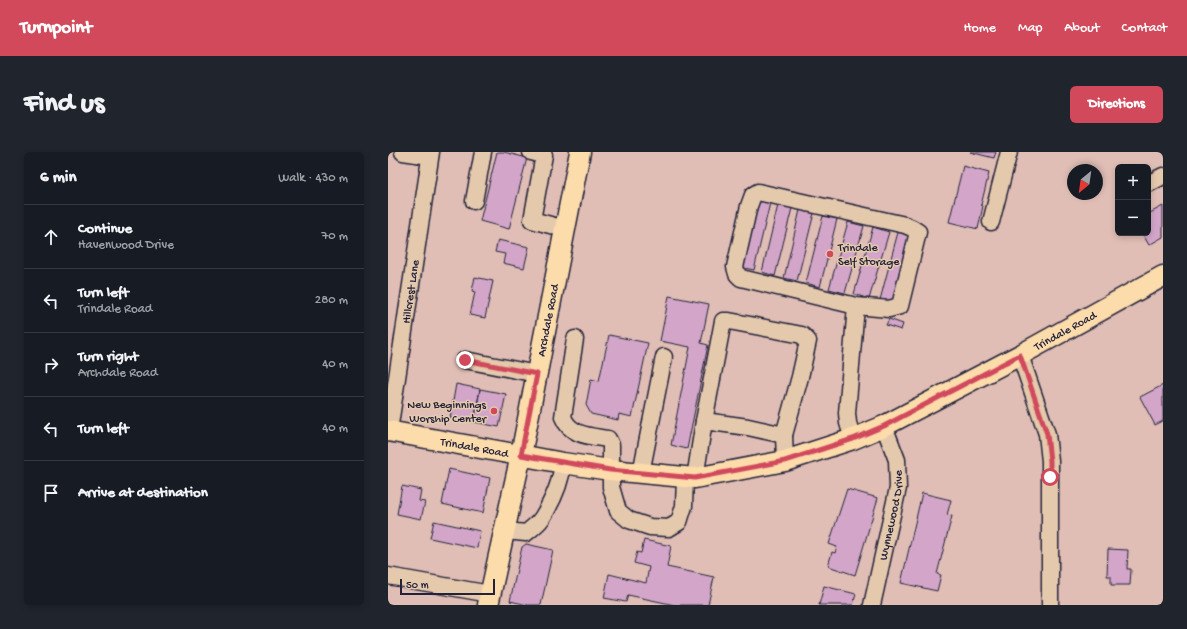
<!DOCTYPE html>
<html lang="en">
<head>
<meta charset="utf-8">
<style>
  body { margin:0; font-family:"Gochi Hand",sans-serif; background:#20242c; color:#f1f3f6 }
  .controls { position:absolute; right:12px; top:12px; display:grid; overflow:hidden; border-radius:6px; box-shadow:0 2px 6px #0003 }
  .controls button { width:36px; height:36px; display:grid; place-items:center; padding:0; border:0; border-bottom:1px solid #363941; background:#171b24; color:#f1f3f6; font:20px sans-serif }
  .compass { position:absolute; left:679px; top:12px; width:36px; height:36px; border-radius:50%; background:#171b24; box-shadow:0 2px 6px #0003; rotate:209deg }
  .scale { position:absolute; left:12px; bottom:10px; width:95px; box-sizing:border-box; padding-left:4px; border:2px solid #22223b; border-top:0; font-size:11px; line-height:14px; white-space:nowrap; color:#22223b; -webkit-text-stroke:3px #e5c9ac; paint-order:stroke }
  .stop { position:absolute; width:12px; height:12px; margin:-9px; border:3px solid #d1495b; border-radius:50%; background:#fff }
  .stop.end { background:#d1495b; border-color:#fff; box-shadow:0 1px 4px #0008 }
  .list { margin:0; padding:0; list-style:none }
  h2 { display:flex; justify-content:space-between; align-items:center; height:52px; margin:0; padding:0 16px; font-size:17px }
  h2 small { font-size:13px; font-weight:400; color:#9ea1a6 }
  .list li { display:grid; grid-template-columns:26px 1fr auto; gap:12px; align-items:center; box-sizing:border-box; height:64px; padding:0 16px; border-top:1px solid #363941 }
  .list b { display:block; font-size:15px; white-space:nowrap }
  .list p { margin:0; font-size:13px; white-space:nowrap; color:#9ea1a6 }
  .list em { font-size:13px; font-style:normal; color:#9ea1a6 }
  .icon { flex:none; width:22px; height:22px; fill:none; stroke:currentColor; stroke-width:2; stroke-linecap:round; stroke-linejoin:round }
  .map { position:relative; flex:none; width:775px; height:453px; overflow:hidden; border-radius:6px }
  header { display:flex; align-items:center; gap:24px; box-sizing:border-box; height:56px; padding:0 20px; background:#d1495b; color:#fff }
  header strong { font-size:19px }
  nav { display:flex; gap:22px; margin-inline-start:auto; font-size:14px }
  .intro { display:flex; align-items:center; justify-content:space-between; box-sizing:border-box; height:96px; padding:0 24px }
  h1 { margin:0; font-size:28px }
  .button { padding:10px 18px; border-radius:6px; background:#d1495b; color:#fff; font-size:14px; font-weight:700 }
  main { display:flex; gap:24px; padding:0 24px }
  aside { flex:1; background:#171b24; border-radius:6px; box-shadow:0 2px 6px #0003 }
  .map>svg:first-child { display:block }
  .building { fill:#d3a6c9; stroke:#22223b }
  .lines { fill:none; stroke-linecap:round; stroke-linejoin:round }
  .minor-casing { stroke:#22223b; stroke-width:19 }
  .major-casing { stroke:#22223b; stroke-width:23 }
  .minor { stroke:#e5c9ac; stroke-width:16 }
  .major { stroke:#fddcac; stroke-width:20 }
  .route { stroke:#d1495b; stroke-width:5 }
  .poi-dot { fill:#d1495b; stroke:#e5c9ac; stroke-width:1.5 }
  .labels { text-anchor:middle; stroke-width:3; stroke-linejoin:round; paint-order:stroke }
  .poi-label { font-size:12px; fill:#22223b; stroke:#e5c9ac; text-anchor:start }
  .street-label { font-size:12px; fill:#22223b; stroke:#e5c9ac }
</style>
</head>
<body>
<header>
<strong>Turnpoint</strong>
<nav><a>Home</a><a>Map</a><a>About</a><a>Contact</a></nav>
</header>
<div class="intro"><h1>Find us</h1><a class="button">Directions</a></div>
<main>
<aside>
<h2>6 min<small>Walk · 430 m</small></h2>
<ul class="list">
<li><svg class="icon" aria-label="ahead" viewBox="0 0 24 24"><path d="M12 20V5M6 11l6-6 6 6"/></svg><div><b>Continue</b><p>Havenwood Drive</p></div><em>70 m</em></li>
<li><svg class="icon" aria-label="left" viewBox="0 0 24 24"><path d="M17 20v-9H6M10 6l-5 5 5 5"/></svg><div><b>Turn left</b><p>Trindale Road</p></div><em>280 m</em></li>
<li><svg class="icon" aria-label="right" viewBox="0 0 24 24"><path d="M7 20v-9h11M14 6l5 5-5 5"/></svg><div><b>Turn right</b><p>Archdale Road</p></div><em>40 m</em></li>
<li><svg class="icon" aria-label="left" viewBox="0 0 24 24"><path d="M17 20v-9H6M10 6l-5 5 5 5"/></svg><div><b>Turn left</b></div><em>40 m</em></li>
<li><svg class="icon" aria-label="arrive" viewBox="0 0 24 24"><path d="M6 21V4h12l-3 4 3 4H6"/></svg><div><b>Arrive at destination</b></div></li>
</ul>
</aside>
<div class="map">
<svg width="775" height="453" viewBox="0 0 775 453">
  <rect width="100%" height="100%" fill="#e0beb5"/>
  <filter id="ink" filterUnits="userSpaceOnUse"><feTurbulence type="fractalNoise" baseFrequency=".025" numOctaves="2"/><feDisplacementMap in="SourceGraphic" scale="8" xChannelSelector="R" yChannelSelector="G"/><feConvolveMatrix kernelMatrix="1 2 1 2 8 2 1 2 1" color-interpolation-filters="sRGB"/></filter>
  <g filter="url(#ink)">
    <path class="building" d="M109 0H116L139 6 121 77 92 69Z
      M582 0H608L606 6Z
      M575 14 601 21 593 53 595 54 590 77 561 70Z
      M368 48 382 51 366 118 352 115Z
      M390 53 404 56 387 124 374 120Z
      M775 54V85L761 93 754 81H760V62Z
      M412 58 426 61 409 129 396 126Z
      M435 64 449 67 432 135 418 131Z
      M460 70 476 74 457 141 441 137Z
      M485 75 501 80 481 147 466 142Z
      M510 80 525 84 508 152 492 148Z
      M110 88 141 95 136 116 115 111 117 102 107 100Z
      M87 125 105 129 97 166 82 163 87 140 84 139Z
      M281 144 321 152 313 191 320 193 299 297 283 293 302 195 272 189Z
      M501 167 515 172 513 178 498 173Z
      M221 183 260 191 244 265 231 262 230 268 203 262 198 253 203 227 211 229Z
      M68 232 92 237 86 270 62 266Z
      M775 233V269L767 273 752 245Z
      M92 237 118 242 111 275 86 270Z
      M61 317 102 326 95 361 54 352Z
      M14 334 33 338 31 349 37 350 33 367 9 362Z
      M459 337 490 346 467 423 440 414 444 400 447 401 449 395 441 392Z
      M534 341 563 348 559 363 564 364 549 422 553 423 549 439 513 431Z
      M46 369 92 379 89 396 42 386Z
      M256 388 283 394 279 415 326 425 320 453H287L240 443 238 450 216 446 221 422 258 431 261 415 246 411 249 400 253 401Z
      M138 392 165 398 153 453H140L122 449 134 395Z
      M720 397 740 398 739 417H743L742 433H723V424H719Z
      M436 434 468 442 465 453H431Z"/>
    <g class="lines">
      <defs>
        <g id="minor">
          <path d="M15 0 42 4"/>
          <path d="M143 0 156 3 144 68 177 77"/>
          <path d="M760 32 775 24"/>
          <path d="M86 49 95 0"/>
          <path d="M603 70 621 0"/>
          <path d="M187 187 175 265C182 284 203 284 220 287L223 293V335L230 359 241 368 262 375 281 376 291 370 296 354 297 325"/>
          <path d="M632 203 659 282 662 309V453"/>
          <path d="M77 208 149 222"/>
          <path d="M316 269 335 169H341L414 183 420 189 412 225 396 283"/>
          <path id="s1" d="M1 279 43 0"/>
          <path d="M465 287 460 271 459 261 468 154 501 157 512 154 530 80 524 76 517 73 370 40 365 43 361 54 347 115 349 122 353 126 468 154"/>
          <path d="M253 321 276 205"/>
          <path d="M307 326 316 269 360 275 396 283 397 309"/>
          <path d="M117 379 138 381C143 377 150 372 154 366 164 350 173 330 175 311"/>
          <path d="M0 424 102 442"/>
          <path id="s2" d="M484 453 510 336 509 308 496 274"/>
        </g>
        <g id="major">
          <path id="s3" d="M0 279 175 311 222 318 307 326 397 309 465 287 496 274 632 203 775 124"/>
          <path id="s4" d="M100 453 133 303 192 0"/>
        </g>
      </defs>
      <use href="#minor" class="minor-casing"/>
      <use href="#major" class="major-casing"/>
      <use href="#minor" class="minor"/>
      <use href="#major" class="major"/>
    </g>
  </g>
  <g class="lines" filter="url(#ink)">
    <path class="route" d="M77 208 149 222 133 303 222 318 307 326 397 309 465 287 496 274 632 203 659 282 662 309V325"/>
  </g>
  <g class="poi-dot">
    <circle cx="442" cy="102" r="4"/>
    <circle cx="106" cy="259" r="4"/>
  </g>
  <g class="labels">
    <g class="poi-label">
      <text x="450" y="99">Trindale<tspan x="450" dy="14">Self Storage</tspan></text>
      <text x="98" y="256" text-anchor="end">New Beginnings<tspan x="98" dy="14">Worship Center</tspan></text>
    </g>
    <g class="street-label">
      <text dy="4" stroke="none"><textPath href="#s1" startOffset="141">Hillcrest Lane</textPath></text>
      <text dy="4" stroke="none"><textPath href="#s4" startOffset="291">Archdale Road</textPath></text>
      <text dy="4" stroke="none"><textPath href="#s3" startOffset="712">Trindale Road</textPath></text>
      <text dy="4" stroke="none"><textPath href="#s3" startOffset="88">Trindale Road</textPath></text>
      <text dy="4" stroke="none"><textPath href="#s2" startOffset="92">Wynnewood Drive</textPath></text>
    </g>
  </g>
</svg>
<div class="controls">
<button>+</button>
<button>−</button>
</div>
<svg class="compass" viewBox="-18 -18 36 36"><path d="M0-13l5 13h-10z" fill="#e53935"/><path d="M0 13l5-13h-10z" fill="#9ea1a6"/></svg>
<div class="scale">50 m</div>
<div class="stop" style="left:662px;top:325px"></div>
<div class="stop end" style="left:77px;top:208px"></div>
</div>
</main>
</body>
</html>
